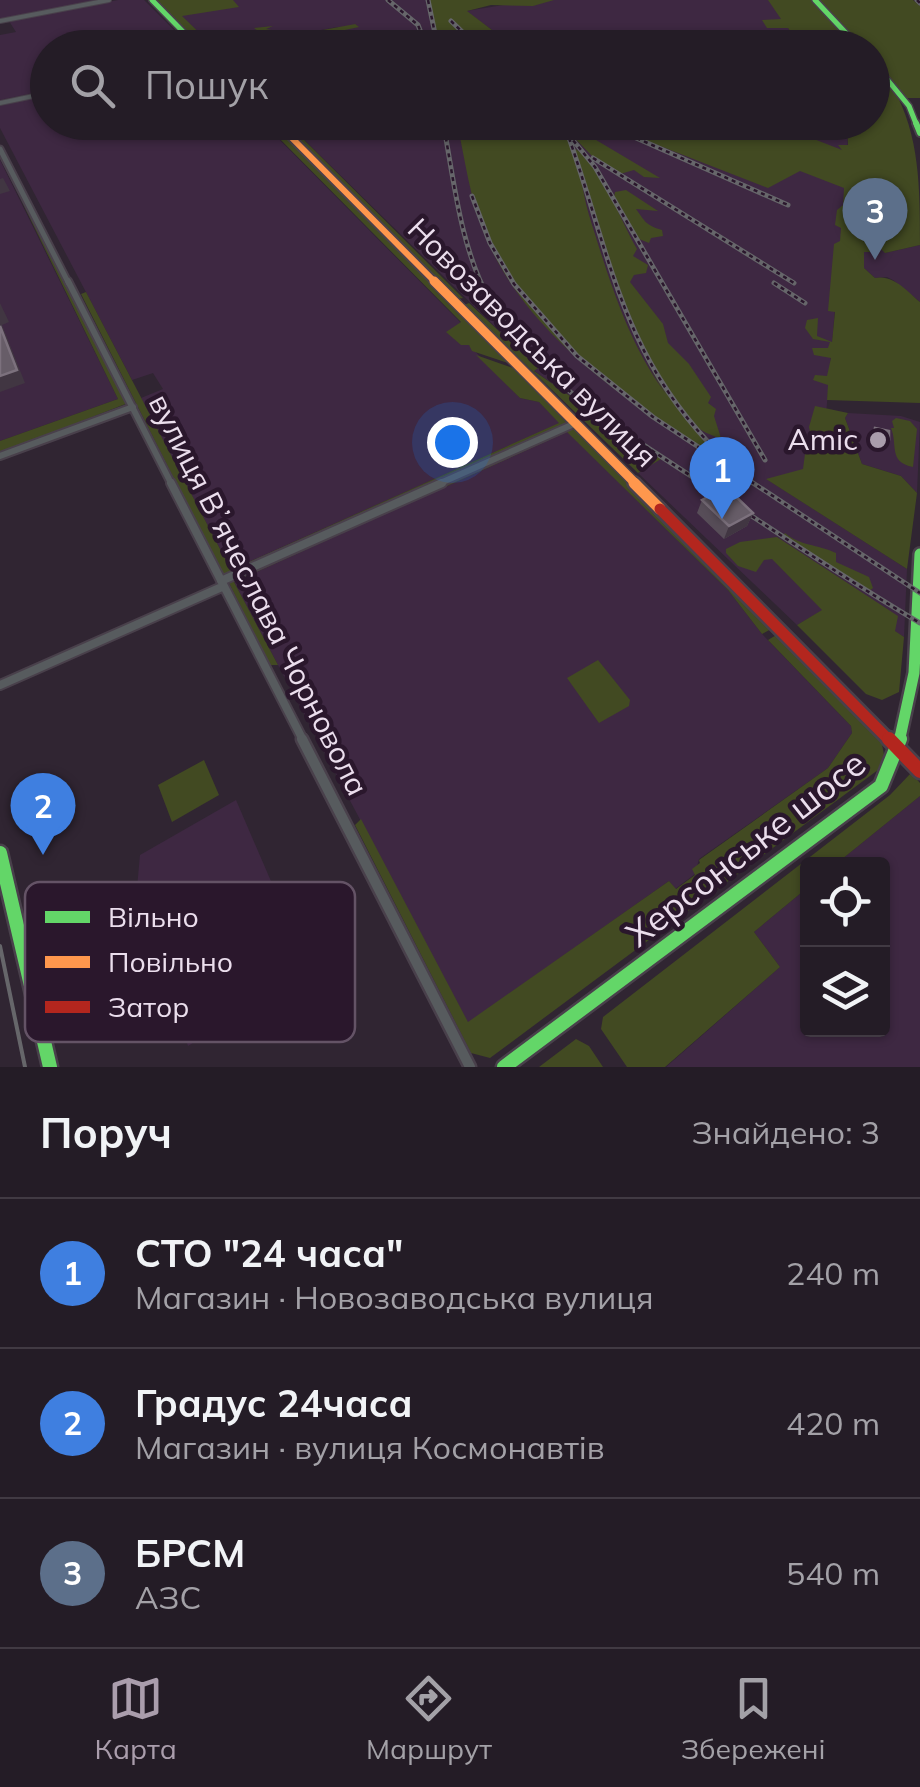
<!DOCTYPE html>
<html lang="uk">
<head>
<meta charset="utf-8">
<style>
  body { margin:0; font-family:Mulish,sans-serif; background:#2c252e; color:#f1f3f6 }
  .controls { position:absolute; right:30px; bottom:30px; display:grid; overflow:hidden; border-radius:10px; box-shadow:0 2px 8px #0004 }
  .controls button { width:90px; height:90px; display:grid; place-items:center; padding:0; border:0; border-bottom:2px solid #413a43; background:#241c26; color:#f1f3f6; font:50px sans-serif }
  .you { position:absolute; left:452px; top:442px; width:35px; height:35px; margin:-25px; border:8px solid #fff; border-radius:50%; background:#1a73e8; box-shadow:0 0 0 15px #1a73e833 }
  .badge { display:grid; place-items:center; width:65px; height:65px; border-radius:50%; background:#aa9dac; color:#fff; font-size:32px; font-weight:700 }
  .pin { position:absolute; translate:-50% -82px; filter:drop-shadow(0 2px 5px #0008) }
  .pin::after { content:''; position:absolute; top:52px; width:35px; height:30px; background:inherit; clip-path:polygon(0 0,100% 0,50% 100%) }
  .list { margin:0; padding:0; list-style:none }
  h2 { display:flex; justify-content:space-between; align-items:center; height:130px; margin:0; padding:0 40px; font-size:42px }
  h2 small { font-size:32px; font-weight:400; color:#a3a1a7 }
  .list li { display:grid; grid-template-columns:65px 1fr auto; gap:30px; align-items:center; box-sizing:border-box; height:150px; padding:0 40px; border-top:2px solid #413a43 }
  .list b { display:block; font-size:38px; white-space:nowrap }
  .list p { margin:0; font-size:32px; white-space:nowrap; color:#a3a1a7 }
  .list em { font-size:32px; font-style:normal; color:#a3a1a7 }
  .icon { flex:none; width:55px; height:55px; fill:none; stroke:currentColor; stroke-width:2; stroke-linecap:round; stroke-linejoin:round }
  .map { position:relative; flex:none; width:920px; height:1067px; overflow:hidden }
  .search { position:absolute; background:#241c26; box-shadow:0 2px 8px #0004; left:30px; right:30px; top:30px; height:110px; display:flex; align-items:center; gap:25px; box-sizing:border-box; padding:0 35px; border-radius:55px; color:#a3a1a7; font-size:38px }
  .sheet { height:580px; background:#241c26 }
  nav { display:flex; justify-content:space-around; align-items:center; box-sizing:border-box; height:140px; border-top:2px solid #413a43; background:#241c26; font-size:28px; color:#a3a1a7 }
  nav a { display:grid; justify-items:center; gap:5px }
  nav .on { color:#aa9dac }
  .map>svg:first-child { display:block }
  .built { fill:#3e2842 }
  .green { fill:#424a22 }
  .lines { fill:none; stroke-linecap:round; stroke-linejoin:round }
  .street-far4-casing { stroke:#49404b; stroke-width:6 }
  .street-far3-casing { stroke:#49404b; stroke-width:9 }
  .street-far2-casing { stroke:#49404b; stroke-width:10 }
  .street-far1-casing { stroke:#49404b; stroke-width:12 }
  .street-casing { stroke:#49404b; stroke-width:15 }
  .fast-far3-casing { stroke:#49404b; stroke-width:8 }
  .fast-far2-casing { stroke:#49404b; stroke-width:10 }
  .fast-far1-casing { stroke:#49404b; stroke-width:16 }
  .fast-casing { stroke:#49404b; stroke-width:19 }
  .slow-far3-casing { stroke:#49404b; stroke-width:8 }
  .slow-far2-casing { stroke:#49404b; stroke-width:10 }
  .slow-far1-casing { stroke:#49404b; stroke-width:12 }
  .slow-casing { stroke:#49404b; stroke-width:16 }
  .jam-far1-casing { stroke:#49404b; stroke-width:16 }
  .jam-casing { stroke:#49404b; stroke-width:19 }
  .street-far4 { stroke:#575b5e; stroke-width:4 }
  .street-far3 { stroke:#575b5e; stroke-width:5 }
  .street-far2 { stroke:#575b5e; stroke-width:6 }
  .street-far1 { stroke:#575b5e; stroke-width:8 }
  .street { stroke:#575b5e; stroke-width:10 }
  .fast-far3 { stroke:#63d668; stroke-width:5 }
  .fast-far2 { stroke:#63d668; stroke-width:6 }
  .fast-far1 { stroke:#63d668; stroke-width:11 }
  .fast { stroke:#63d668; stroke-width:14 }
  .slow-far3 { stroke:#ff974d; stroke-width:5 }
  .slow-far2 { stroke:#ff974d; stroke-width:6 }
  .slow-far1 { stroke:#ff974d; stroke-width:9 }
  .slow { stroke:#ff974d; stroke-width:11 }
  .jam-far1 { stroke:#b3261e; stroke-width:11 }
  .jam { stroke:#b3261e; stroke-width:14 }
  .tram { stroke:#66666a; stroke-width:4 }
  .rail-casing { stroke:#66666a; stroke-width:5 }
  .rail { stroke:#2a172c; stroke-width:2.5; stroke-dasharray:4; stroke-linecap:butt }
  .wall { fill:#574d58 }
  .shaded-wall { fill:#413642 }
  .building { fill:#675d68; stroke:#7c717d; stroke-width:2.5 }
  .poi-dot { fill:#aa9dac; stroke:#2a172c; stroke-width:4 }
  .labels { text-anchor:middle; stroke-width:9; stroke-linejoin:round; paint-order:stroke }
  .street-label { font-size:30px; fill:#ebdeed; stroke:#2a172c }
  .poi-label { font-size:30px; fill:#ebdeed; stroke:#2a172c; text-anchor:end }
  .near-street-label { font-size:35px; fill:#ebdeed; stroke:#2a172c }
  .key { fill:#2a172c; stroke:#645366; stroke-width:2.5 }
  .key-label { font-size:28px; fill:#ebdeed }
</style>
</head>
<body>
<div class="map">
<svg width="920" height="1067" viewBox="0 0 920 1067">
  <rect width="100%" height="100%" fill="#302532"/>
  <path class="built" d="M0 0H109L0 20Z
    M118 0H144L191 47 48 48 47 90 0 100V35L16 32 9 21Z
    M165 0H431L442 47H265L341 30 338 27 287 36 281 32 213 47Z
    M535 0H769L801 47H531L492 30 466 11Z
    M47 95 48 122 263 123 461 323 447 332 469 345 520 398 539 402 560 423 231 570 141 398 163 389 153 373 132 380 0 128V106Z
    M287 123H847L848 154 821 474 768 480 907 569 904 637 771 557 823 610 797 625 638 473 660 459 533 370 537 368Z
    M0 160 118 399 0 441Z
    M875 238H882L885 253 920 245V302L893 280 887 277 875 278 864 268V252H874Z
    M848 413 901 416 920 422 917 493 901 476 862 464 845 418Z
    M567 431 728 590 762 634 851 726 852 733 828 768 699 859 695 874 675 889 669 881 468 1023 234 582Z
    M920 796V1067H666L780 967 754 932 807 888 808 1030H882V864H836Z
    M236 800 311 974 287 988 290 998 221 1040 216 1028 188 1046 137 888 140 855Z"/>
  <path class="green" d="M156 0H233L239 7 182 16 214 47 216 42C233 40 247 40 264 36L254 28 273 26 266 29 282 32 287 41 291 39 290 36 361 23 355 24 359 27 265 47H202Z
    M429 0H554L533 6 491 5 467 11 492 30 531 48 506 47 486 37 475 40 483 47H440Z
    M768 0H812L855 47H793L787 39 794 37 788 28H767L762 20 781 19Z
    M818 0H913L920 6V98H906L873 60 872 48 861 47Z
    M873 88H893C920 135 920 189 920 245L885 253 881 249V239L876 238 874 252H864V268L875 278C893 274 907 291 920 302V403L827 400 828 385 813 380 815 375 827 376 831 358 814 355 812 348H828L830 342 813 339 805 328 807 320 818 318 817 336 832 342 835 312 828 311 834 244 840 241 841 228 835 225 837 210 843 205 844 188 800 171 768 188 601 123H773L842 150 838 145H848L847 123 872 122Z
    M557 122C580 150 580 183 589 215 627 338 648 399 754 480 654 418 532 349 485 235 470 200 465 159 457 123Z
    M279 123H287L463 298 457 299Z
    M560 123H585L586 134 660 178 644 177 634 170 620 174 592 156Z
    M282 131 508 361V363L472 351 469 345H461L446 332 461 322 273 132Z
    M574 148C600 162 621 222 637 249L633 256 648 265 646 273 634 275 630 282 663 324 668 343 689 364 711 397 708 403 716 409 714 416 721 438C638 420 602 220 574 148Z
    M626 190 658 211 636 209C645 221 645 225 662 230L663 236 651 238 649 243 639 239 614 197 615 192Z
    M21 200 128 403 0 453V441L118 399Z
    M86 292 231 570 559 423 539 402 520 398 476 355 516 369 568 424 223 576 81 294Z
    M469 303 538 368 534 371 661 459 638 473 464 305Z
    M815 406 848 413 845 418 862 464 901 476 917 493 907 569 766 479 803 469 805 454 814 449 809 427Z
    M896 418 910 421 917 429 913 467C888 462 898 445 891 428H894L892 421Z
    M573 428 773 628 762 634 728 590 567 432 234 582 278 665H270L228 581Z
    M785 533C800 546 817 544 836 553V562L869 577 873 588 869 591 861 587 783 536Z
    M777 537 898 616 895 631 904 637 899 692 882 700 866 694 797 625 822 610 772 559 764 560 756 572 738 566 726 553V549L740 542Z
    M778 634 881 739 885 760 882 767 490 1058 471 1053 355 825 361 819 468 1022 669 881 676 889 695 875 692 869 700 863 699 860 828 768 852 733 851 726 768 640Z
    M598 660 630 700 629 706 599 723 567 678Z
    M204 760 219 795 172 822 158 785Z
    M911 773 920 783V796L836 864H808L807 888 754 932 780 967 665 1067H627L601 1029 603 1017 890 795Z
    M576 1039 589 1046 603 1067H539Z"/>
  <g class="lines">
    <defs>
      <path id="street-far4" d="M0 21 109 0
        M0 103 48 93"/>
      <path id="street-far3" d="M0 149 69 284"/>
      <path id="street-far2" d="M68 281 172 485
        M0 456 133 407
        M436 485 576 423"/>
      <path id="street-far1" d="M171 483 304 742
        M221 581 442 483
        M0 685 224 586"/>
      <path id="street" d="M302 739 470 1067"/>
      <path id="fast-far3" d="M152 0 199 48
        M815 0 860 48
        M872 61 909 106 917 126"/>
      <path id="fast-far2" d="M916 123 920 133"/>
      <path id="fast-far1" d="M899 742 914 673 920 554"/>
      <path id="fast" d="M0 853 50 1067
        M504 1067 881 786 900 739"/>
      <path id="slow-far3" d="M276 122 280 126"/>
      <path id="slow-far2" d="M277 123 437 284"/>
      <path id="slow-far1" d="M434 281 637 485"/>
      <path id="slow" d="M634 483 660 509"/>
      <path id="jam-far1" d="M660 509 891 742"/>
      <path id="jam" d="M889 739 920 771"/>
    </defs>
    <use href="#street-far4" class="street-far4-casing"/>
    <use href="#street-far3" class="street-far3-casing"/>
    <use href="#street-far2" class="street-far2-casing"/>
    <use href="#street-far1" class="street-far1-casing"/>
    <use href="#street" class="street-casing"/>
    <use href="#fast-far3" class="fast-far3-casing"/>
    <use href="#fast-far2" class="fast-far2-casing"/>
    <use href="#fast-far1" class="fast-far1-casing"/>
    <use href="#fast" class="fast-casing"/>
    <use href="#slow-far3" class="slow-far3-casing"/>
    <use href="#slow-far2" class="slow-far2-casing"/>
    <use href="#slow-far1" class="slow-far1-casing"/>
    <use href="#slow" class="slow-casing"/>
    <use href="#jam-far1" class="jam-far1-casing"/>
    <use href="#jam" class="jam-casing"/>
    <use href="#street-far4" class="street-far4"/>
    <use href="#street-far3" class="street-far3"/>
    <use href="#street-far2" class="street-far2"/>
    <use href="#street-far1" class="street-far1"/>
    <use href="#street" class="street"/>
    <use href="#fast-far3" class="fast-far3"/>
    <use href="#fast-far2" class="fast-far2"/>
    <use href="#fast-far1" class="fast-far1"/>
    <use href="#fast" class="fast"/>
    <use href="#slow-far3" class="slow-far3"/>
    <use href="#slow-far2" class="slow-far2"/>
    <use href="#slow-far1" class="slow-far1"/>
    <use href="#slow" class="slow"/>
    <use href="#jam-far1" class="jam-far1"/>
    <use href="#jam" class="jam"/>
    <path class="tram" d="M0 946 25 1067"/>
    <defs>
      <path id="rail" d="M388 0 418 25 427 48
        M428 0 438 48
        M917 0 920 3
        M451 21 479 48
        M367 38 373 48
        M443 122C454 180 460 246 489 299 536 384 636 439 714 491 782 536 850 582 920 623
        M558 122 595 167 765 460
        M600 122 788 205
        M569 138C610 255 621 349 709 443
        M593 158 794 283
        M472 196 490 243 514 284 577 356 653 417 920 593
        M774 283 805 303"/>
    </defs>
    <use href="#rail" class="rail-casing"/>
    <use href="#rail" class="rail"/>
  </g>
  <path class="wall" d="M875 428 889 439 885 446 870 442 871 435Z
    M702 500 753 513 747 526 724 539 697 513Z"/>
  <path class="shaded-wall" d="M3 178 10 191 0 194V179Z
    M0 303 9 322 2 325 25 383 0 392Z
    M753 513 747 526 724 539 729 526Z"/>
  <path class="building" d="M0 326 17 370 0 376Z
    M875 428 889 431V439L874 436Z
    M726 487 753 513 729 526 702 500Z"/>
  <circle class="poi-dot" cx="878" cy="440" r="10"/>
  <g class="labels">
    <g class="street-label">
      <text transform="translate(532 343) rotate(45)" y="10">Новозаводська вулиця</text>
      <text transform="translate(258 595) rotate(63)" y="10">вулиця Вʼячеслава Чорновола</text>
    </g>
    <g class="poi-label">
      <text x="858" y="450">Amic</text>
    </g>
    <g class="near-street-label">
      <text transform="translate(746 849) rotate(-38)" y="12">Херсонське шосе</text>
    </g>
  </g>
  <rect x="25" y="882" width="330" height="160" rx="15" class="key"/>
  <rect x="45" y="911" width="45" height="12" fill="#63d668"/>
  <rect x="45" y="956" width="45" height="12" fill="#ff974d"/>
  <rect x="45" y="1001" width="45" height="12" fill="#b3261e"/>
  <g class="key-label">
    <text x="108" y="927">Вільно</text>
    <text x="108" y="972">Повільно</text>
    <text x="108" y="1017">Затор</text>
  </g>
</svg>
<div class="controls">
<button><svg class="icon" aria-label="locate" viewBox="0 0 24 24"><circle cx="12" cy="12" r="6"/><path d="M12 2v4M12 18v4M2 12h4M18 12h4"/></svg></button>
<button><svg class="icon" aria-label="layers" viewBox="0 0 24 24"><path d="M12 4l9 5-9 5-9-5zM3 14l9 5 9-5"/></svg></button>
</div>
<div class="you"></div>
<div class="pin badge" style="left:722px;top:519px;background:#3f7fe0">1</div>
<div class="pin badge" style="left:43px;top:855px;background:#3f7fe0">2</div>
<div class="pin badge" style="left:875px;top:260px;background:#5c6f8a">3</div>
<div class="search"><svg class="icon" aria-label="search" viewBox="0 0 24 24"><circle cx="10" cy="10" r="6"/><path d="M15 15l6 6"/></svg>Пошук</div>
</div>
<section class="sheet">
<h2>Поруч<small>Знайдено: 3</small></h2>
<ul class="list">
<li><span class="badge" style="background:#3f7fe0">1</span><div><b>СТО &quot;24 часа&quot;</b><p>Магазин · Новозаводська вулиця</p></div><em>240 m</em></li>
<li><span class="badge" style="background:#3f7fe0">2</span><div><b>Градус 24часа</b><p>Магазин · вулиця Космонавтів</p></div><em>420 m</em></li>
<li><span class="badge" style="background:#5c6f8a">3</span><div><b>БРСМ</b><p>АЗС</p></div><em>540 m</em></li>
</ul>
</section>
<nav>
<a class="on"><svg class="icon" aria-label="map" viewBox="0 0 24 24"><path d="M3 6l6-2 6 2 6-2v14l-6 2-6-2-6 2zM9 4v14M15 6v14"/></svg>Карта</a>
<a><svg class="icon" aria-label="directions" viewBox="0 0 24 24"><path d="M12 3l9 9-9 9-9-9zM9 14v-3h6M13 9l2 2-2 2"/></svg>Маршрут</a>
<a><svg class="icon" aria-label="saved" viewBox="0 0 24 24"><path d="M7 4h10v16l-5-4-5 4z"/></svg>Збережені</a>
</nav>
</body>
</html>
